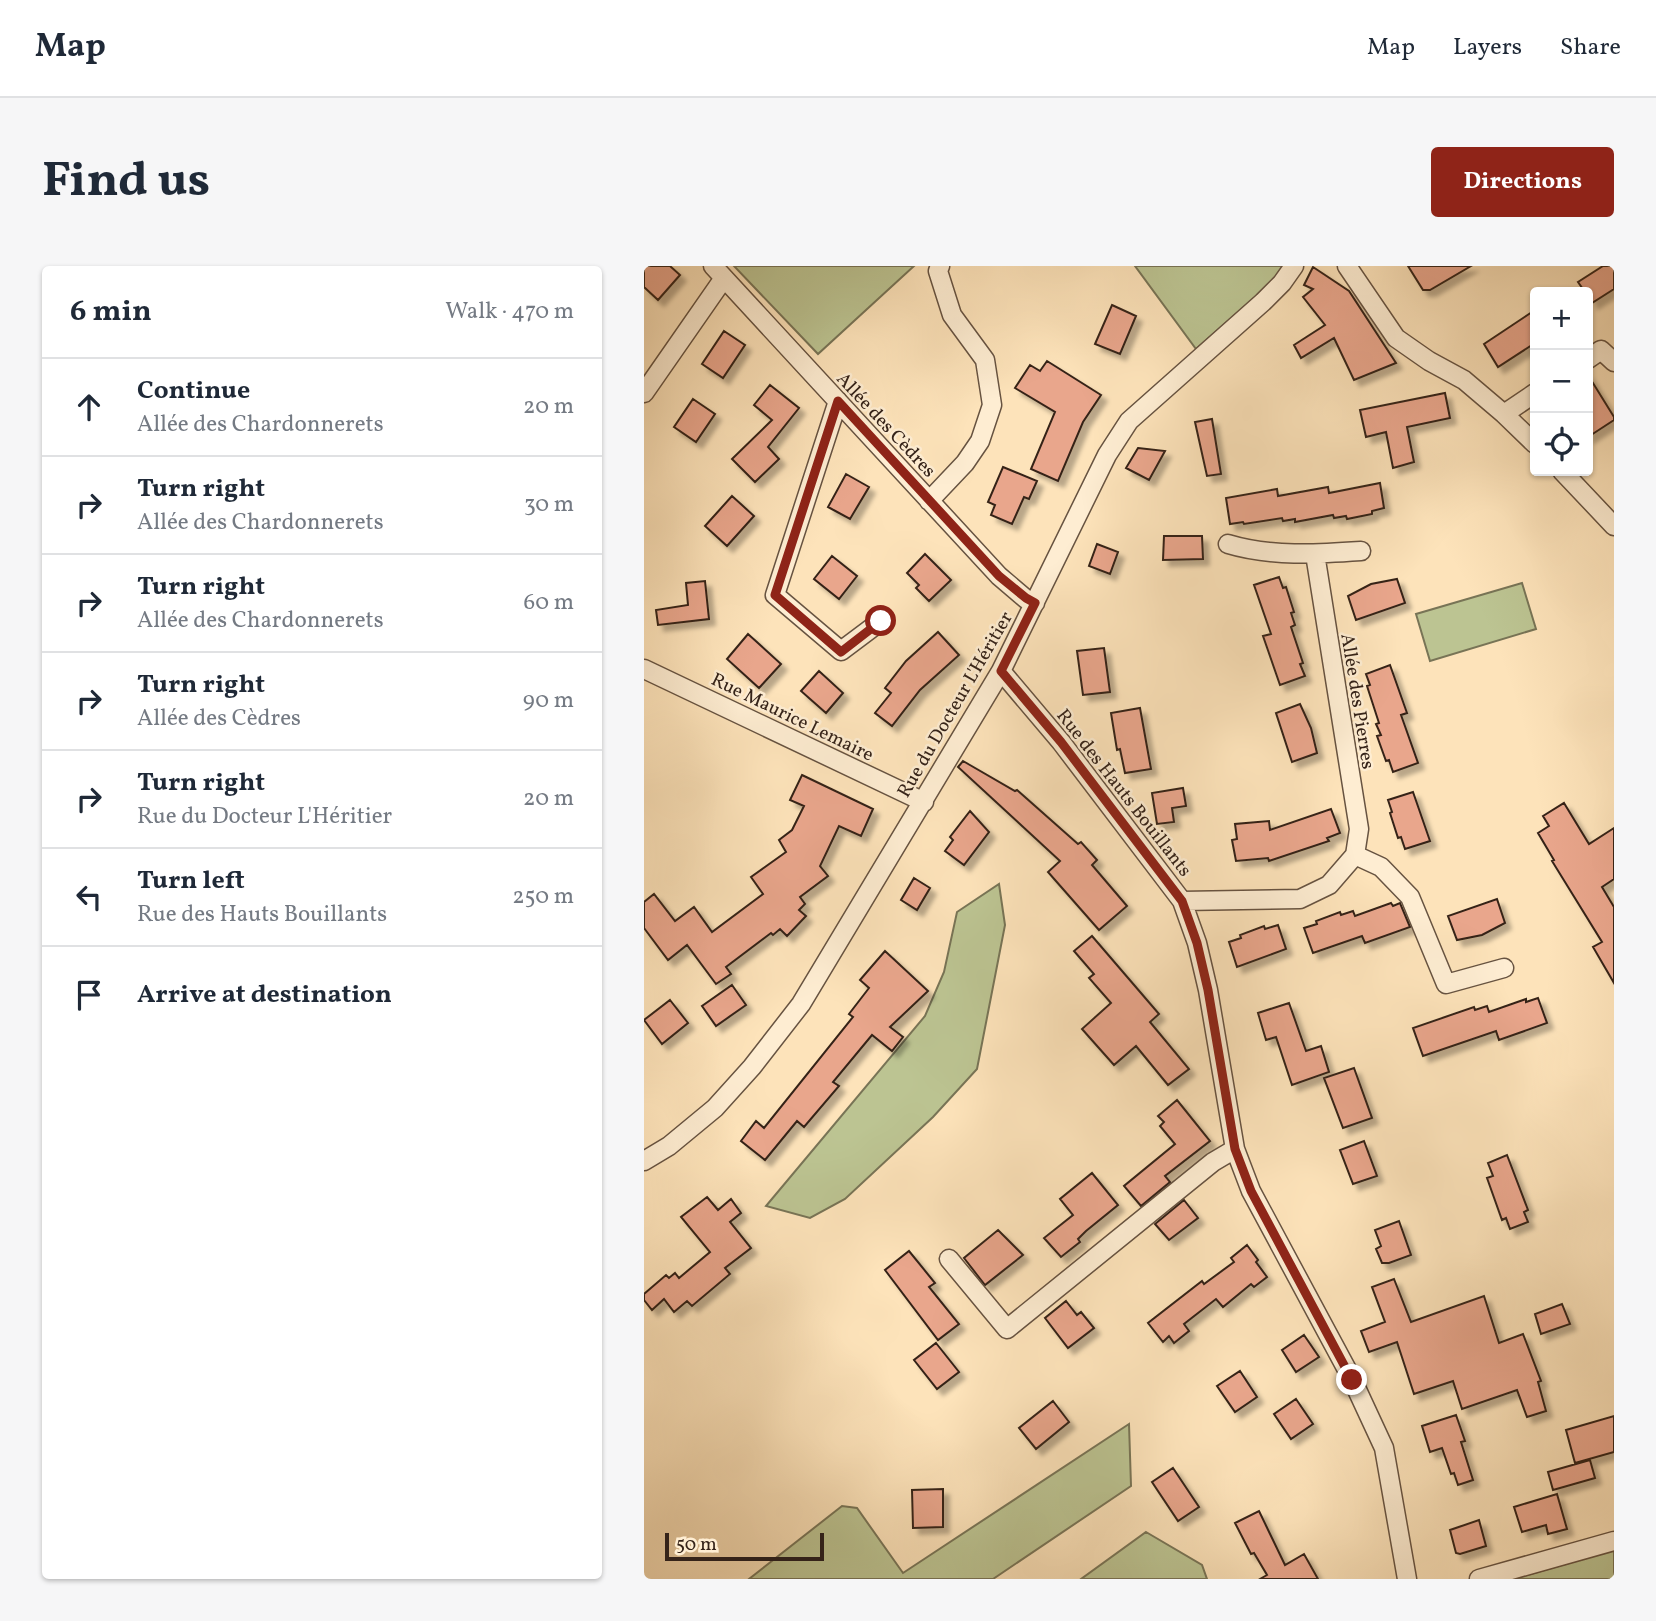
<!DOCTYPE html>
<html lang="en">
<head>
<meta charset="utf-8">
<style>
  body { margin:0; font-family:Vollkorn,serif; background:#f6f6f7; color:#1f2937 }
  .controls { position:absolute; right:21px; top:21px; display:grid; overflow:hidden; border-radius:7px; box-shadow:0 2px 5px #0004 }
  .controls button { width:63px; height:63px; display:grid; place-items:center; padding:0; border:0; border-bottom:2px solid #e0e1e3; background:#fff; color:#1f2937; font:35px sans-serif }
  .scale { position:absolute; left:21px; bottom:18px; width:159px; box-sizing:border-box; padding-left:7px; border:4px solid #352319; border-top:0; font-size:19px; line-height:24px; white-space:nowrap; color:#352319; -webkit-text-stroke:5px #feedd2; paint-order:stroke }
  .stop { position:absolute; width:21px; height:21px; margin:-16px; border:5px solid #8f2418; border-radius:50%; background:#fff }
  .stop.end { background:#8f2418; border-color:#fff; box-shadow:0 2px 7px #0008 }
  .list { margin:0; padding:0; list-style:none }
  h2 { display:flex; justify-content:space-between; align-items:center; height:91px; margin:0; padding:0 28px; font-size:30px }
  h2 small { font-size:23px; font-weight:400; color:#747a83 }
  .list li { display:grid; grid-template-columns:46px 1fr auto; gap:21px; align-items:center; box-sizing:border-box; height:98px; padding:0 28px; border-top:2px solid #e0e1e3 }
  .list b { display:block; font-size:26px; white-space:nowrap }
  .list p { margin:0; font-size:23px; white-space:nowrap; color:#747a83 }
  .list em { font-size:23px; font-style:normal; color:#747a83 }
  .icon { flex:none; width:38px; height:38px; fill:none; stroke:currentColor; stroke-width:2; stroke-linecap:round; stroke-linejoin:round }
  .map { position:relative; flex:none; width:970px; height:1313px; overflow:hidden; border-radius:7px }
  header { display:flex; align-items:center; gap:42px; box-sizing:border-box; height:98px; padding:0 35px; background:#fff; border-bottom:2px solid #e0e1e3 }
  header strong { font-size:33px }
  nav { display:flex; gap:38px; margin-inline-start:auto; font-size:24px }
  .intro { display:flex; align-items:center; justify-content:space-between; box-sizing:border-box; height:168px; padding:0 42px }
  h1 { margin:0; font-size:49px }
  .button { padding:18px 32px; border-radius:7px; background:#8f2418; color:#fff; font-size:24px; font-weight:700 }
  main { display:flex; gap:42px; padding:0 42px }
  aside { flex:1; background:#fff; border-radius:7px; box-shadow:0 2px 5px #0004 }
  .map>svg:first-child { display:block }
  .green { fill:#bcc492; stroke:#787456; stroke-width:2 }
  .building { fill:#e9a68c; stroke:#352319; stroke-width:2; filter:url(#shadow) }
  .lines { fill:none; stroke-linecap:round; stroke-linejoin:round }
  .minor-casing { stroke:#675341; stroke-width:21 }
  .minor { stroke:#feedd2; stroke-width:18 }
  .route { stroke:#8f2418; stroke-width:9 }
  .labels { text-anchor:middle; stroke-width:5; stroke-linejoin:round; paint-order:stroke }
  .street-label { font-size:19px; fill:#352319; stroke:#feedd2 }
</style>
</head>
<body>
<header>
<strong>Map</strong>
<nav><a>Map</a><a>Layers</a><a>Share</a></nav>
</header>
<div class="intro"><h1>Find us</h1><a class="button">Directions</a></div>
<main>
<aside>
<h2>6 min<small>Walk · 470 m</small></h2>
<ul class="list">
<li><svg class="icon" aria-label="ahead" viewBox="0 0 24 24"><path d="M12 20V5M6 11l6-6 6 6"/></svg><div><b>Continue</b><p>Allée des Chardonnerets</p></div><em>20 m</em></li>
<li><svg class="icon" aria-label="right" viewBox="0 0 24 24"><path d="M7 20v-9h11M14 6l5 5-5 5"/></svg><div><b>Turn right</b><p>Allée des Chardonnerets</p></div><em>30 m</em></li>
<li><svg class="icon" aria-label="right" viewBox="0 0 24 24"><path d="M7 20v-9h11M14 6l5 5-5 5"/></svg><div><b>Turn right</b><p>Allée des Chardonnerets</p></div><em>60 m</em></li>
<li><svg class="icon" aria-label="right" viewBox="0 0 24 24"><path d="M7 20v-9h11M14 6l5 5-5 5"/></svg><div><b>Turn right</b><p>Allée des Cèdres</p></div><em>90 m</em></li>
<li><svg class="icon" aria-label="right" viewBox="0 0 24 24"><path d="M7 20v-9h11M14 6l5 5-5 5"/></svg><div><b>Turn right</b><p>Rue du Docteur L'Héritier</p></div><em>20 m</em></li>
<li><svg class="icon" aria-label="left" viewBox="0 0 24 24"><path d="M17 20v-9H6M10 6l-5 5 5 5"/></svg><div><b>Turn left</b><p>Rue des Hauts Bouillants</p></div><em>250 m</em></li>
<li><svg class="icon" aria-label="arrive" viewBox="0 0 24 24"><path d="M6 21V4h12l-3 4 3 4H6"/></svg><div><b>Arrive at destination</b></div></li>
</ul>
</aside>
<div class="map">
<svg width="970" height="1313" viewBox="0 0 970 1313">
  <defs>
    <filter id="shadow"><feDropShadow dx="6" dy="6" stdDeviation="2" flood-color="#0004"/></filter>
  </defs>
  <rect width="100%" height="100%" fill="#fde3ba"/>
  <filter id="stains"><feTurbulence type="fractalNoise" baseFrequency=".00286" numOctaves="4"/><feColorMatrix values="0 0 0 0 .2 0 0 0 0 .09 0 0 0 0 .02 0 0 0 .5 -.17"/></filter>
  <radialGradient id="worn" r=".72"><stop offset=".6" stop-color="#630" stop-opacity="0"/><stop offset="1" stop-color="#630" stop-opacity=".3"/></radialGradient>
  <path class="green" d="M90 0H270L174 88Z
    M491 0H640L633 12 552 83Z
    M878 317 892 363 786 395 772 348Z
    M355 618 361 659 333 803 289 851 201 933 166 952 122 940 281 750 300 706 313 646Z
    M485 1158 487 1220 349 1313H105L198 1240 213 1242 259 1307Z
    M502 1266 558 1299 563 1313H437Z
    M970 1284V1313H869Z"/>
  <path class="building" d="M0 0H26L36 9 14 34 0 21Z
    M764 0H827L786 24H779Z
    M959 0H970V23L948 37 944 26H941L934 16Z
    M669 1 705 25 752 97 710 114 690 72 657 92 650 79 681 59 659 31 669 23 660 19Z
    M468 39 492 50 476 88 451 78Z
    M891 44V77L854 101 840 78Z
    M80 65 101 79 79 112 58 98Z
    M403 95 457 129 439 156 414 215 387 203 411 146 371 122 386 99 396 105Z
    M944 109 970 151V154L944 171Z
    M126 119 155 142 124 181 135 193 111 216 88 193 128 154 110 139Z
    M801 127 806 152 763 161 770 196 749 202 742 166 722 171 716 144Z
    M49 133 71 148 52 176 30 161Z
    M568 153 577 208 563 210 551 156Z
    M494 182 521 185 505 214 482 202Z
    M359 201 393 215 385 233 380 231 368 258 347 249 351 239 344 236Z
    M202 208 225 221 206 253 184 241Z
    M736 217 740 242 728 245V248L703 253 702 250 690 252 689 249 651 256V253L639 255 638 252 600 258 599 256 586 258 582 232 633 223 634 230 684 221 685 227Z
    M88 230 110 250 83 280 61 260Z
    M520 270H558L559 293 519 294Z
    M453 278 474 286 466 308 445 300Z
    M281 288 307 314 285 335 272 322 275 319 263 307Z
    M188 290 213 310 195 333 170 313Z
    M635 311 639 322 642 321 650 346 647 347 651 359 647 361 659 397 656 398 661 410 636 419 619 370 627 368 610 319Z
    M753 313 761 337 712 354 704 330 727 318Z
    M61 315 65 353 14 359 12 344 44 339 42 317Z
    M294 366 315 389 276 424 248 460 231 447 247 427 241 422 262 395Z
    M104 368 137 398 115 422 83 393Z
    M460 382 466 426 439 429 433 385Z
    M746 399 763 447 757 449 774 497 749 506 745 494 742 495 733 470 737 469 732 458 735 457 723 420 726 419 722 408Z
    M175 405 199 427 182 447 157 425Z
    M656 438 667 462 673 487 648 496 632 447Z
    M496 442 507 503 481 507 476 483 473 484 467 447Z
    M319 495 371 525 373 524 434 578 437 576 453 594 448 599 483 640 455 664 404 606 416 595 314 501Z
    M158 509 229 543 217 570 195 560 176 600 184 610 156 631 161 638 155 644 162 650 143 670 136 663 129 669 127 667 82 701 87 708 72 718 43 679 24 694 0 662V636L10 628 31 655 50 641 68 666 119 628 107 611 142 586 135 574 148 564 160 540 146 534Z
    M539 522 542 540 528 542 530 556 513 558 508 527Z
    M769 526 786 575 761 583 757 571 754 572 746 547 748 546 744 534Z
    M920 537 945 578 970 562V613L958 621 970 641V717L949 681 958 676 908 595 910 594 894 567 905 560 899 550Z
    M687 543 696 567 683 572 685 575 625 595 624 592 592 595 588 574 593 573 591 558 625 555 626 564Z
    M326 545 345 566 320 599 301 585 309 574 306 571Z
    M270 612 286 622 273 644 257 634Z
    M853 633 861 657 838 669 813 674 804 650Z
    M747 637 749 640 756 637 766 661 721 677 718 670 669 687 660 662 673 658 672 655 696 646 697 649 709 645 711 650Z
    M634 659 642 683 593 701 585 676 597 672 596 669 620 660 621 663Z
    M448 670 515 748 506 756 545 803 524 819 492 780 470 799 438 763 467 737 445 712 450 708 430 685Z
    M241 685 284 725 246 761 259 771 248 785 228 769 189 816 195 820 160 861 153 855 121 894 97 875 112 855 120 862 209 751 205 748 225 722 216 714Z
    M88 719 102 739 72 760 58 740Z
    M894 732 903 757 855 774 852 765 779 790 769 762 830 741 831 744 843 740 845 746 882 733V736Z
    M26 734 44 757 18 778 0 754Z
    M645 737 662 785 677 780 685 806 648 819 632 771 622 774 614 747Z
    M710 802 728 852 699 862 680 812Z
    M533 834 566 875 521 910 526 916 497 940 480 920 531 878 516 860 520 856 514 850Z
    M720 875 733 910 709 918 696 884Z
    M863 889 884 944 880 946 884 956 866 963 862 952 858 954 843 912 849 910 844 897Z
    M448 907 474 939 442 965 434 973 436 976 417 991 400 972 429 949 416 933Z
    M63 931 74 944 87 933 97 947 86 956 107 982 81 1002 86 1008 48 1040 43 1035 30 1046 20 1033 8 1044 0 1034V1028L22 1009 25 1012 31 1007 35 1012 66 986 37 951Z
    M540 934 554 952 525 974 511 958Z
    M755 955 767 989 745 997H738L732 983 737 980 731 964Z
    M354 964 379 989 341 1019 320 992Z
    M603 979 614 994 612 996 623 1011 610 1021 607 1018 579 1041 572 1033 540 1058 545 1065 530 1077 525 1070 519 1076 504 1057 558 1015 560 1018 590 996 587 992Z
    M265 985 291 1017 285 1021 315 1058 294 1074 241 1004Z
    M750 1013 767 1056 840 1030 855 1077 879 1068 897 1115 894 1116 902 1145 883 1151 873 1124 818 1143 809 1115 770 1128 753 1076 725 1086 717 1065 741 1056 728 1021Z
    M422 1035 433 1049 437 1046 450 1062 424 1082 401 1052Z
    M918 1038 926 1058 897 1068 891 1048Z
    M660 1069 675 1091 652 1106 638 1084Z
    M292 1077 315 1106 293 1123 270 1094Z
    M596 1105 613 1131 591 1146 573 1120Z
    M652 1133 669 1158 647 1173 630 1148Z
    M409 1135 425 1156 392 1183 375 1162Z
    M812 1149 821 1175 817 1176 829 1214 814 1219 810 1207 807 1208 798 1182 786 1186 778 1160Z
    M970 1150V1186L931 1197 922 1164Z
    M946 1194 951 1212 909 1224 904 1206Z
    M529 1202 555 1241 534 1255 508 1216Z
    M299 1223V1261L269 1262 268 1224Z
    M913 1228 923 1263 904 1268 902 1259 878 1266 870 1241Z
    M615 1245 641 1299 660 1288 674 1313H616L623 1309 610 1287 607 1288 591 1257Z
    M835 1254 842 1280 816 1288 812 1287 806 1264Z"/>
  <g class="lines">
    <defs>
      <path id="minor" d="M69 0 355 310 382 333 391 337
        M703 0 752 72 785 95 820 114 860 148 891 178
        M944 93 957 84 970 96
        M0 127 80 12
        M194 135 131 329 197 385 237 355
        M860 148 891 127
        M918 205 970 260
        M285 235 321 197 336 175 348 139 341 94 308 49 294 5 296 0
        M584 278C627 291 673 288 717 285
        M0 403 280 536
        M357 405 417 476 538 635 553 677 564 724 591 883 607 925 708 1113 740 1182 763 1313
        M711 589 737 601 766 631 802 718 860 702
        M538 635 656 633 685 619 711 589 715 563 671 288
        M0 895 25 880 71 842 108 801 157 738 357 405 463 189 485 155 619 36 638 17 650 0
        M305 993 363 1063 569 896 591 883
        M835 1313 970 1275"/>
    </defs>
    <use href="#minor" class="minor-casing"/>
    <use href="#minor" class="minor"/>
  </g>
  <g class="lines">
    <path class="route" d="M237 355 197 386 131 329 194 135 355 310 382 332 391 337 357 405 417 476 538 635 553 677 564 724 591 883 607 925 708 1114"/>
  </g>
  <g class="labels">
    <g class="street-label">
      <text transform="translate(243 158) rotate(47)" y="7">Allée des Cèdres</text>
      <text transform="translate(715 435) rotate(81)" y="7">Allée des Pierres</text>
      <text transform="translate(310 438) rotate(-60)" y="7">Rue du Docteur L'Héritier</text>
      <text transform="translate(149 450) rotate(26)" y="7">Rue Maurice Lemaire</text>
      <text transform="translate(481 526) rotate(52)" y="7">Rue des Hauts Bouillants</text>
    </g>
  </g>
  <rect width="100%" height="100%" filter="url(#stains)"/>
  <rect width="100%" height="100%" fill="url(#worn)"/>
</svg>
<div class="controls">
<button>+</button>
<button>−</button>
<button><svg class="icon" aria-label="locate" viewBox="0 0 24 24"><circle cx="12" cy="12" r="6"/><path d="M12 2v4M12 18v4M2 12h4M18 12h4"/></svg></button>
</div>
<div class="scale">50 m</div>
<div class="stop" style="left:237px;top:355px"></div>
<div class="stop end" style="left:708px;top:1114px"></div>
</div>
</main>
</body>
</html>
